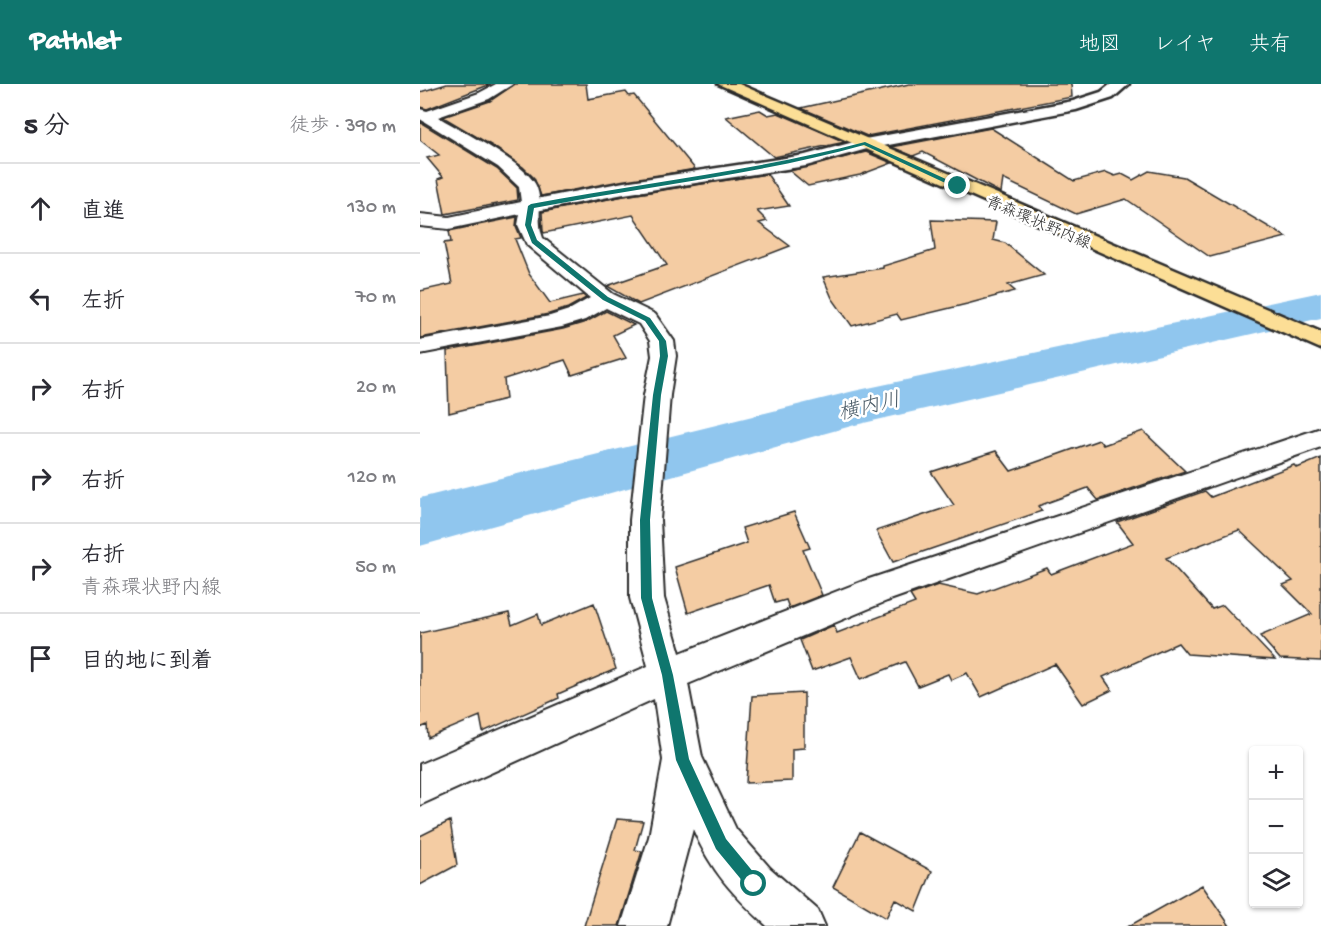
<!DOCTYPE html>
<html lang="ja">
<head>
<meta charset="utf-8">
<style>
  body { margin:0; font-family:"Gochi Hand","Klee One",sans-serif; background:#f7f7f7; color:#2b2b33 }
  .controls { position:absolute; right:18px; bottom:18px; display:grid; overflow:hidden; border-radius:6px; box-shadow:0 2px 4px #0004 }
  .controls button { width:54px; height:54px; display:grid; place-items:center; padding:0; border:0; border-bottom:2px solid #e1e1e2; background:#fff; color:#2b2b33; font:30px sans-serif }
  .stop { position:absolute; width:18px; height:18px; margin:-14px; border:4px solid #0f766e; border-radius:50%; background:#fff }
  .stop.end { background:#0f766e; border-color:#fff; box-shadow:0 2px 6px #0008 }
  .list { margin:0; padding:0; list-style:none }
  h2 { display:flex; justify-content:space-between; align-items:center; height:78px; margin:0; padding:0 24px; font-size:26px }
  h2 small { font-size:20px; font-weight:400; color:#7c7c81 }
  .list li { display:grid; grid-template-columns:39px 1fr auto; gap:18px; align-items:center; box-sizing:border-box; height:90px; padding:0 24px; border-top:2px solid #e1e1e2 }
  .list b { display:block; font-size:22px; white-space:nowrap }
  .list p { margin:0; font-size:20px; white-space:nowrap; color:#7c7c81 }
  .list em { font-size:20px; font-style:normal; color:#7c7c81 }
  .icon { flex:none; width:33px; height:33px; fill:none; stroke:currentColor; stroke-width:2; stroke-linecap:round; stroke-linejoin:round }
  .map { position:relative; flex:none; width:901px; height:842px; overflow:hidden }
  header { display:flex; align-items:center; gap:36px; box-sizing:border-box; height:84px; padding:0 30px; background:#0f766e; color:#fff }
  header strong { font-size:28px }
  nav { display:flex; gap:33px; margin-inline-start:auto; font-size:21px }
  main { display:flex }
  aside { flex:1; background:#fff }
  .map>svg:first-child { display:block }
  .lines { fill:none; stroke-linecap:round; stroke-linejoin:round }
  .river { fill:#90c6ee; fill-rule:evenodd }
  .building { fill:#f4cca3; stroke:#2b2b2b; stroke-width:1.5 }
  .street-casing { stroke:#2b2b2b; stroke-width:4 }
  .secondary-casing { stroke:#2b2b2b; stroke-width:5 }
  .primary-casing { stroke:#2b2b2b; stroke-width:5 }
  .street { fill:#fff; fill-rule:evenodd }
  .secondary { fill:#fff; fill-rule:evenodd }
  .primary { fill:#fcde96; fill-rule:evenodd }
  .route { fill:#0f766e }
  .labels { text-anchor:middle; stroke-width:5; stroke-linejoin:round; paint-order:stroke }
  .far-street-label { font-size:16px; fill:#2b2b2b; stroke:#fff }
  .water-label { font-size:21px; font-style:italic; fill:#495a66; stroke:#fff }
</style>
</head>
<body>
<header>
<strong>Pathlet</strong>
<nav><a>地図</a><a>レイヤ</a><a>共有</a></nav>
</header>
<main>
<aside>
<h2>5 分<small>徒歩 · 390 m</small></h2>
<ul class="list">
<li><svg class="icon" aria-label="ahead" viewBox="0 0 24 24"><path d="M12 20V5M6 11l6-6 6 6"/></svg><div><b>直進</b></div><em>130 m</em></li>
<li><svg class="icon" aria-label="left" viewBox="0 0 24 24"><path d="M17 20v-9H6M10 6l-5 5 5 5"/></svg><div><b>左折</b></div><em>70 m</em></li>
<li><svg class="icon" aria-label="right" viewBox="0 0 24 24"><path d="M7 20v-9h11M14 6l5 5-5 5"/></svg><div><b>右折</b></div><em>20 m</em></li>
<li><svg class="icon" aria-label="right" viewBox="0 0 24 24"><path d="M7 20v-9h11M14 6l5 5-5 5"/></svg><div><b>右折</b></div><em>120 m</em></li>
<li><svg class="icon" aria-label="right" viewBox="0 0 24 24"><path d="M7 20v-9h11M14 6l5 5-5 5"/></svg><div><b>右折</b><p>青森環状野内線</p></div><em>50 m</em></li>
<li><svg class="icon" aria-label="arrive" viewBox="0 0 24 24"><path d="M6 21V4h12l-3 4 3 4H6"/></svg><div><b>目的地に到着</b></div></li>
</ul>
</aside>
<div class="map">
<svg width="901" height="842" viewBox="0 0 901 842">
  <rect width="100%" height="100%" fill="#fff"/>
  <filter id="ink" filterUnits="userSpaceOnUse"><feTurbulence type="fractalNoise" baseFrequency=".0167" numOctaves="2"/><feDisplacementMap in="SourceGraphic" scale="12" xChannelSelector="R" yChannelSelector="G"/><feConvolveMatrix kernelMatrix="1 2 1 2 8 2 1 2 1" color-interpolation-filters="sRGB"/></filter>
  <g filter="url(#ink)">
    <g class="lines">
      <path class="river" d="M901 208V234L435 341 0 462V414L434 307Z"/>
    </g>
    <path class="building" d="M27 0H71L7 25 0 23V8Z
      M95 0H166L168 15 206 8 209 12 214 11 275 85 121 112 114 94 103 83 74 63 23 33 70 17Z
      M489 0H651L652 13 447 52 381 24Z
      M340 26 348 31 358 29 425 58 354 73 306 33Z
      M0 38 77 85 97 104 98 116 25 130 18 95 23 93 7 74 19 71 0 56Z
      M571 44 654 97 686 88 695 92 702 90 713 96 729 87 764 93 866 153 790 173 706 115 656 130 583 95 581 109 503 68 493 72 472 63Z
      M446 68 472 79 440 91 388 102 370 87Z
      M347 90 369 122 337 127 347 137 339 139 370 162 219 220 187 202 247 181 213 131 124 149 123 147 122 128 204 112Z
      M97 133 96 142 101 154 95 155 109 190 130 219 163 211 166 214 148 224 129 230 0 254V207L32 200 24 159 31 158 29 147Z
      M511 136 576 138 573 156 585 159 624 191 588 201 595 207 547 220 481 236 477 230 432 242 412 214 403 193 463 184V182L515 166Z
      M186 227 214 241 193 251 206 274 152 291 145 276 84 295 86 315 29 329 27 267 143 245 166 238Z
      M723 347 765 387 678 416 668 404 618 422 622 427 473 478 456 447 534 421 511 388 576 367 591 387 679 356 683 361Z
      M901 374V577L860 575 840 552 892 530 863 501 873 497 819 446 746 474 792 525 803 521 855 576 767 570 758 559 683 593 692 606 663 620 635 580 561 613 547 589 531 596 528 590 498 602 485 578 441 595 431 573 392 587 380 556 414 541 417 549 495 519 490 511 518 501 558 510 627 484 631 490 713 459 697 438 785 407 791 413 874 381 877 384Z
      M374 428 390 464 383 466 402 511 369 524 366 516 355 519 349 501 268 529 255 483 327 459 322 444Z
      M174 519 196 585 138 610 139 614 63 648 60 632 8 654 7 641 0 644V549L89 529 92 541 118 530 121 541Z
      M384 609V664L372 665V697L326 699 332 612Z
      M197 735 223 737 215 766 222 767 199 842H164Z
      M30 737 37 781 0 801V752Z
      M440 748 512 787 496 827 475 815 466 834 413 803Z
      M782 801 810 842H709Z"/>
    <g class="lines">
      <defs>
        <path id="street" d="M76 0H93L69 15 18 33C40 46 110 81 117 104 123 122 116 136 123 154L193 210 235 230 254 257 256 272 250 311 240 436 244 514 260 569 443 497 901 344V363L467 517 268 600 282 673 316 745 350 784 398 826 405 842H347C313 811 291 787 273 745L247 842H201L229 753 243 676 234 615 0 721V680L228 582 210 514V436L224 311 232 272 230 257 219 240 186 224 165 236 142 243 0 270V256L130 232 149 226 170 214 107 161 98 141 100 130 29 145 0 142V130L29 133 101 118 99 103 78 83 0 35V25L7 27 59 9Z"/>
        <path id="secondary" d="M691 0H709L693 14 656 26 447 65 386 82 204 110 111 128 104 126 101 122 104 118 111 116 204 98 385 71 445 55 653 17 681 8Z"/>
        <path id="primary" d="M298 0H319L901 248V265Z"/>
      </defs>
      <use href="#street" class="street-casing"/>
      <use href="#secondary" class="secondary-casing"/>
      <use href="#primary" class="primary-casing"/>
      <use href="#street" class="street"/>
      <use href="#secondary" class="secondary"/>
      <use href="#primary" class="primary"/>
    </g>
  </g>
  <path class="route" d="M445 58 541 102 536 104 444 61C337 91 224 102 114 124L111 141 117 156 188 213 230 234 246 257 248 272 241 311 230 436 232 514 253 591 269 675 306 755 339 795 341 800 339 805 334 807 329 805 296 765 256 676 242 591 221 514 220 436 233 311 240 272 239 257 225 237 183 216 112 159 105 141 108 122 111 120C222 99 335 87 445 58Z"/>
  <g class="labels">
    <g class="far-street-label">
      <text transform="translate(619 137) rotate(23)" y="6">青森環状野内線</text>
    </g>
    <g class="water-label">
      <text transform="translate(449 321) rotate(-13)" y="7">横内川</text>
    </g>
  </g>
</svg>
<div class="controls">
<button>+</button>
<button>−</button>
<button><svg class="icon" aria-label="layers" viewBox="0 0 24 24"><path d="M12 4l9 5-9 5-9-5zM3 14l9 5 9-5"/></svg></button>
</div>
<div class="stop" style="left:334px;top:800px"></div>
<div class="stop end" style="left:538px;top:102px"></div>
</div>
</main>
</body>
</html>
